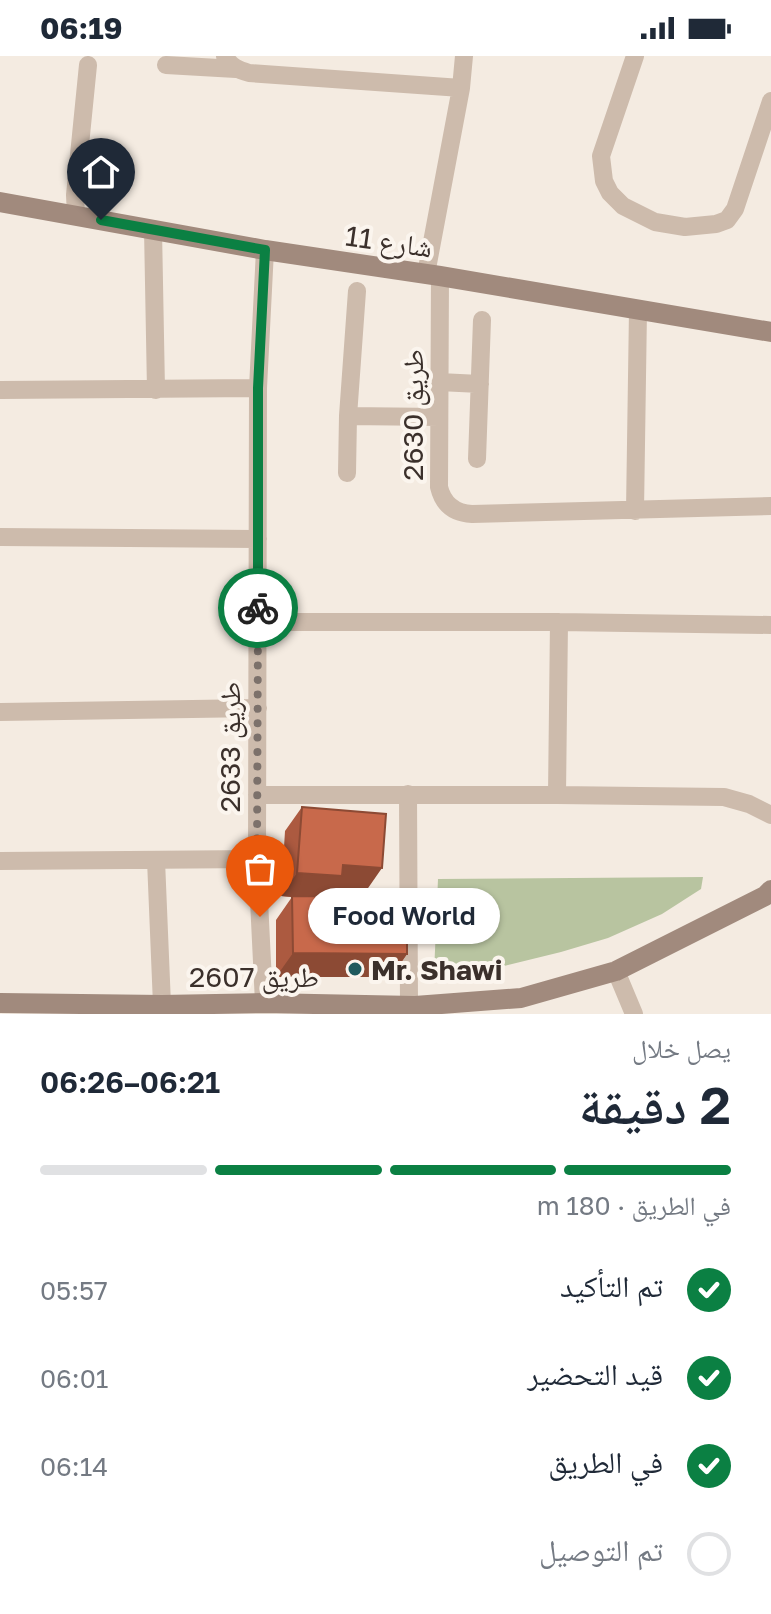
<!DOCTYPE html>
<html lang="ar">
<meta charset="utf-8">
<style>
body{margin:0;font-family:"Golos Text","Noto Naskh Arabic",sans-serif;background:#f6f6f7;color:#1f2937;direction:rtl;height:100vh;display:flex;flex-direction:column;font-size:30px;white-space:nowrap}
*{box-sizing:border-box;margin:0}
p{font-size:26px;color:#747a83}
.icon{flex:none;width:44px;height:44px;fill:none;stroke:currentColor;stroke-width:2;stroke-linecap:round;stroke-linejoin:round}
.map{position:relative;height:958px;overflow:hidden;direction:ltr}
.drawer{display:flex;flex-direction:column;background:#fff;flex:1}
.drawer>*{flex:none}
.pin{position:absolute;display:grid;place-items:center;width:68px;height:68px;color:#fff;margin:-82px -34px;border-radius:50% 50% 50% 0;rotate:-45deg;box-shadow:0 0 8px #0007}
.pin .icon{rotate:45deg}
.courier{position:absolute;display:grid;place-items:center;width:80px;height:80px;margin:-40px;border:6px solid #0b8043;border-radius:50%;background:#fff;color:#222;box-shadow:0 2px 10px #0007}
.bubble{position:absolute;height:56px;border-radius:28px;background:#fff;box-shadow:0 2px 6px #0004;font-size:26px;font-weight:600;line-height:56px;text-align:center;direction:rtl}
.headline em{font-style:normal;font-weight:600}
.headline div{display:flex;flex-direction:column-reverse}
.headline{display:flex;align-items:center;justify-content:space-between;height:136px;padding:0 40px}
h1{font-size:52px;font-weight:600;line-height:60px}
.bar{display:grid;grid-template-columns:repeat(4,1fr);gap:12px 8px;align-content:center;height:96px;padding:0 40px}
.bar i{height:10px;border-radius:6px;background:#e0e1e3}
.bar .selected{background:#0b8043}
.bar p{grid-column:span 4}
ol{padding:0 40px;list-style:none}
li{display:flex;align-items:center;gap:24px;height:88px}
li p{margin-inline-start:auto}
li .icon{padding:8px;border-radius:50%;background:#0b8043;color:#fff;stroke-width:4}
li:last-child{color:#747a83}
li i{width:44px;height:44px;border:4px solid #e0e1e3;border-radius:50%}
.status{display:flex;justify-content:space-between;align-items:center;height:56px;padding:0 40px;background:#fff;direction:ltr}
.status svg{height:22px;fill:currentColor}
.map>svg:first-child{display:block}
.green{fill:#b8c4a0}
.lines{fill:none;stroke-linecap:round;stroke-linejoin:round}
.street{stroke:#cdbbac;stroke-width:18}
.secondary{stroke:#a18a7d;stroke-width:20}
.wall{fill:#ac5a40}
.shaded-wall{fill:#8c4a34}
.building{fill:#c8694b;stroke:#8c4a34;stroke-width:2}
.done{stroke:#7c716b;stroke-width:8;stroke-dasharray:0 14.4}
.route{stroke:#0b8043;stroke-width:10}
.poi-dot{fill:#1f5a5e;stroke:#fbf5ee;stroke-width:3}
.labels{text-anchor:middle;dominant-baseline:central;stroke-width:8;stroke-linejoin:round;paint-order:stroke}
.street-label{font-size:28px;fill:#3b302b;stroke:#fbf5ee}
.poi-label{font-size:28px;font-weight:bold;fill:#3b302b;stroke:#fbf5ee;text-anchor:start}
</style>
<div class="status"><b>06:19</b><svg viewBox="0 0 49 12"><path d="M0 12V9h3v3zM5 12V6h3v6zM10 12V3h3v9zM15 12V0h3v12zM26 1h20v11H26zM47 4h2v5h-2z"/></svg></div>
<div class="map">
<svg width="771" height="958" viewBox="0 0 771 958">
<rect width="100%" height="100%" fill="#f4ebe1"/>
<path class="green" d="M703,821L701,833L662,858L608,882L561,896L504,910L434,918L438,823Z"/>
<g class="lines">
<path class="street" d="M225,0C230,11 239,14 249,17L461,32
M635,0L601,100L604,125L610,137L623,150L655,166L685,171L716,168L727,164L735,153L771,45
M166,9L236,13
M76,159L75,139L88,9
M153,173L156,334
M426,218L461,32L464,0
M440,220L439,431C443,448 454,457 472,458L771,450
M439,326L480,328
M0,334L258,332
M348,360L439,361
M477,403L482,264
M347,417L348,360L357,235
M635,455L638,254
M0,481L258,483
M258,566H559L771,569
M0,656L258,652
M408,738L409,950
M257,739H557L724,741L749,748L771,759
M557,739L559,566
M156,804L162,949
M0,805L257,803
M616,915L634,958
M264,947L257,803L258,332L265,194"/>
<path class="secondary" d="M0,146L265,194L440,220L771,276
M0,947L162,949L264,947L415,950L521,942L616,915L765,840L771,834"/>
</g>
<path class="wall" d="M302,751L366,835L333,833L328,840L407,898L391,921H276V864L292,841L281,840L285,775Z"/>
<path class="shaded-wall" d="M343,809L382,812L366,835L333,833L325,844L281,840L297,817Z
M293,897L407,898L391,921H276Z"/>
<path class="building" d="M302,751L386,758L382,812L343,809L342,820L297,817Z
M292,840L407,841V898L293,897Z"/>
<g class="lines">
<path class="done" d="M258,552L257,803L260,861"/>
<path class="route" d="M101,164L265,194L258,332V552"/>
</g>
<circle class="poi-dot" cx="355" cy="913" r="8"/>
<g class="labels">
<g class="street-label">
<text transform="translate(389 185) rotate(8)">شارع 11</text>
<text transform="translate(412 359) rotate(-90)">طريق 2630</text>
<text transform="translate(229 691) rotate(-90)">طريق 2633</text>
<text x="254" y="920">طريق 2607</text>
</g>
<g class="poi-label">
<text x="371" y="913">Mr. Shawi</text>
</g>
</g>
</svg>
<div class="pin" style="left:260px;top:861px;background:#ea580c"><svg class="icon" aria-label="bag" viewBox="0 0 24 24"><path d="M5 8h14l-1 12H6zM9 8a3 3 0 0 1 6 0"/></svg></div>
<div class="pin" style="left:101px;top:164px;background:#1f2937"><svg class="icon" aria-label="home" viewBox="0 0 24 24"><path d="M3 11l9-7 9 7M6 9v11h12V9"/></svg></div>
<div class="courier" style="left:258px;top:552px"><svg class="icon" aria-label="bike" viewBox="0 0 24 24"><circle cx="6" cy="16" r="4"/><circle cx="18" cy="16" r="4"/><path d="M6 16l4-8h5l3 8M10 8l3 8H6M13 5h3"/></svg></div>
<div class="bubble" style="left:308px;top:832px;width:192px">Food World</div>
</div>
<section class="drawer">
<div class="headline"><div><h1>2 دقيقة</h1><p>يصل خلال</p></div><em>06:21–06:26</em></div>
<div class="bar"><i class="selected"></i><i class="selected"></i><i class="selected"></i><i></i><p>في الطريق · 180 m</p></div>
<ol>
<li><svg class="icon" aria-label="check" viewBox="0 0 24 24"><path d="M5 12l5 5 9-10"/></svg>تم التأكيد<p>05:57</p></li>
<li><svg class="icon" aria-label="check" viewBox="0 0 24 24"><path d="M5 12l5 5 9-10"/></svg>قيد التحضير<p>06:01</p></li>
<li><svg class="icon" aria-label="check" viewBox="0 0 24 24"><path d="M5 12l5 5 9-10"/></svg>في الطريق<p>06:14</p></li>
<li><i></i>تم التوصيل</li>
</ol>
</section>
